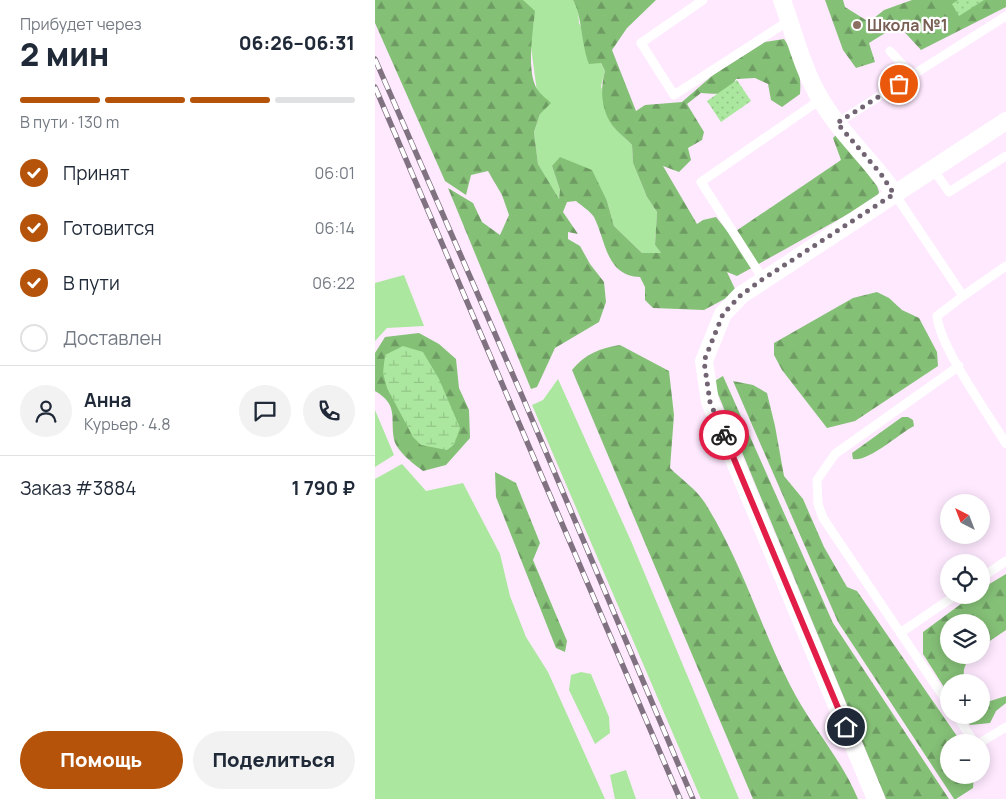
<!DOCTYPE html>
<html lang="ru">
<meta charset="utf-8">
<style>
body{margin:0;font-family:Manrope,sans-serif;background:#f2f2f3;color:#1f2937;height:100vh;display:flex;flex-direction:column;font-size:19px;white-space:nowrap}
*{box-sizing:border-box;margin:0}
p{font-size:16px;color:#747a83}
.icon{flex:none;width:28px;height:28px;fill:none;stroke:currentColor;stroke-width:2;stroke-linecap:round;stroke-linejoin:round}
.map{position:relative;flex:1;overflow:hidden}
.side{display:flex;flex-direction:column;background:#fff;width:375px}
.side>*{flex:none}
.needle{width:32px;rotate:318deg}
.controls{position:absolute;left:565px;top:494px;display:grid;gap:10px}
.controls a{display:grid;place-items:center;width:50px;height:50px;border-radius:50%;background:#fff;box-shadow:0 2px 12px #0003;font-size:25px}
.pin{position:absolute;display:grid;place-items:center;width:42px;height:42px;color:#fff;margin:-21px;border:2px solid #fff;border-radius:50%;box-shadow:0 1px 5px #0007}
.courier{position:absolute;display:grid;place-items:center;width:50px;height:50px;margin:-25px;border:4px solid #e11d48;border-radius:50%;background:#fff;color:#222;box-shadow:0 1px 6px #0007}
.overview em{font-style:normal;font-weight:800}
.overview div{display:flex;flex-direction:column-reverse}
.overview{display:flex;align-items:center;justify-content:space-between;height:85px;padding:0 20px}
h1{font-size:32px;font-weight:800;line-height:38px}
.bar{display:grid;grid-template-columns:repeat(4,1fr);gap:8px 5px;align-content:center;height:60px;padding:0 20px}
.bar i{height:6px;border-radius:4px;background:#e0e1e3}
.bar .active{background:#b45309}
.bar p{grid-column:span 4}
.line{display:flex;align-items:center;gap:12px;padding:0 20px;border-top:1px solid #e0e1e3}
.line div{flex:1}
.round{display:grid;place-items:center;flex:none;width:52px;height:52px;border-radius:26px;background:#f2f2f3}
ol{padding:0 20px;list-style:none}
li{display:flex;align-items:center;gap:15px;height:55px}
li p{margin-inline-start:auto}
li .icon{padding:5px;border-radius:50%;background:#b45309;color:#fff;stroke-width:4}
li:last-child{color:#747a83}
li i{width:28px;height:28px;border:2px solid #e0e1e3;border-radius:50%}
.button{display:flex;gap:10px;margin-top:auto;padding:10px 20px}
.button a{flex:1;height:58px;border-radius:30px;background:#b45309;color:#fff;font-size:20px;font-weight:800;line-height:58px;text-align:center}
.button a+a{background:#f2f2f3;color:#1f2937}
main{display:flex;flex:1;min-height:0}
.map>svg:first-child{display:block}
.green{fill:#abe79e}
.forest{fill:url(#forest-firs)}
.wetland{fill:url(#wetland-marsh)}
.park{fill:url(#park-dots)}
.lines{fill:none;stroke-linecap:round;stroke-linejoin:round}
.lane{stroke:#fff;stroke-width:9}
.street{stroke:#fff;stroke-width:18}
.rail-casing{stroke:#807280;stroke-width:5.5}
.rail{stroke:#fff;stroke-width:4;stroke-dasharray:11;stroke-linecap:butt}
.done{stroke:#726472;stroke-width:5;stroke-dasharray:0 9}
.route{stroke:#e11d48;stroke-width:6}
.education-dot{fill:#8d6e63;stroke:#fff;stroke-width:2}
.labels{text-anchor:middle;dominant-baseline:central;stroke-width:4.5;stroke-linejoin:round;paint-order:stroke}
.education-label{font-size:16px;font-weight:bold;fill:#785e54;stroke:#fff;text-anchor:start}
</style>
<main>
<section class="side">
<div class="overview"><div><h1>2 мин</h1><p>Прибудет через</p></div><em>06:26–06:31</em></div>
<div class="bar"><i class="active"></i><i class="active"></i><i class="active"></i><i></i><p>В пути · 130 m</p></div>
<ol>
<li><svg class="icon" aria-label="check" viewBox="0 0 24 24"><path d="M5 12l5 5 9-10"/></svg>Принят<p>06:01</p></li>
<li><svg class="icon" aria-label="check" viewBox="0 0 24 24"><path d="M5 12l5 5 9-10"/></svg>Готовится<p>06:14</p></li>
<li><svg class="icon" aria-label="check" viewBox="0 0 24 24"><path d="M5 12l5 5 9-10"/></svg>В пути<p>06:22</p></li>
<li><i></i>Доставлен</li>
</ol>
<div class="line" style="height:90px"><a class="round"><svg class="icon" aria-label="person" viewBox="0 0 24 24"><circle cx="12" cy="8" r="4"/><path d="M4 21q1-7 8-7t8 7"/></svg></a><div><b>Анна</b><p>Курьер · 4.8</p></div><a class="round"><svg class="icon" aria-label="chat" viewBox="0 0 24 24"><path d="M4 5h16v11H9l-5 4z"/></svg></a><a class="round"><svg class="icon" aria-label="phone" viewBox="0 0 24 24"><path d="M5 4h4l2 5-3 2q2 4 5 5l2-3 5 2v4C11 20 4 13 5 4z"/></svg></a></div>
<div class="line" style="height:65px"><div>Заказ #3884</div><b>1 790 ₽</b></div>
<div class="button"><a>Помощь</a><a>Поделиться</a></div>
</section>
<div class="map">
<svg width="631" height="799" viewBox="0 0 631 799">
<defs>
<pattern id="forest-firs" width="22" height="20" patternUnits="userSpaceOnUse" patternTransform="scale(1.25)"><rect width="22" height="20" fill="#85c077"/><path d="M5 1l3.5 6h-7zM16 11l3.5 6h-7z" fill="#6d9b62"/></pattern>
<pattern id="wetland-marsh" width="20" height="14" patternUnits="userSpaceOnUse" patternTransform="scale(1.25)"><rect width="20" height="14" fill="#abe79e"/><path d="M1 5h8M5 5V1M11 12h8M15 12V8" fill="none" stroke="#93c688"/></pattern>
<pattern id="park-dots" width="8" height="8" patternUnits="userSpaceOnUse" patternTransform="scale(1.25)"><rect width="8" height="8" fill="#abe79e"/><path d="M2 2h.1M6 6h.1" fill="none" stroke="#93c688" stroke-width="1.8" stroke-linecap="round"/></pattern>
</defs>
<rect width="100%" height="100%" fill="#fee9fe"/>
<path class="green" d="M148,0H198L203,8L204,23L230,71L226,86L237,125L257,145L258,163L272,197L282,212L280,245L286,253H267L239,226L232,201L177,166L185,190L184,200L163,164L159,132L165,114L155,40L159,22Z
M29,275L49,326L12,328L0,341V283Z
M183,379L256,541L364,799H326L157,405L168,400Z
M0,410L19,455L0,467Z
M27,464L51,491L88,483L125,554L135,596L151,637L173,672L230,799H0V479Z
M206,672L216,674L234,717L235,733L220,744L194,690L196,675Z
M251,770L261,799H240L235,775Z"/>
<path class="forest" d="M0,0H148L160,11C158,31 151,71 162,89C165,94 172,99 176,103L165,114L159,132L163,164L184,199L185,190L177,166L185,157L217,170L232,201L239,226L267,253H286L280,245L282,212L272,197L258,163L257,145C251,138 242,132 237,125C226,109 225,89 230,71L226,63L214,64C206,44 207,14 198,0H281L252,28L237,50L261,111L270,105L307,102L338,75L390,42L409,39C421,57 427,73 425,94L407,107L396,100L393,84L380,78L361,79C351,97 344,94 326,93L312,104L329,132L327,140L313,148L316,160L304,172L288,166L322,224L328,220L341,217L353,232L358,233L466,160L458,138L462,134L502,186L504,192L502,198L362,276L352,272L360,289L357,295L329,310L278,308L270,300V287L265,277C231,276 231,241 219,217C215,211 207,206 201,201L192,202L188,212L203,234L193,232V239L205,246L215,264L229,282L231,302L224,322L180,348L162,387L156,389L73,188L98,203L107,222L125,235L134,215L127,195L113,171L96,175L91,195L70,181L0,23Z
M450,0H468L470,7L494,22L509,10L537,0H631V7L546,50L523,25L494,43L500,62L481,68L468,50Z
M502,292L514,298L527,310L544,318L562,352L563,366L480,421L452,428L407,370L399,355V343L478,298Z
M44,333L64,344L81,359L84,388L94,410L95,438L71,465L48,471C39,464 21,451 19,439C15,418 24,405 0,391V353L10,337Z
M245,345L294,371L299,415L295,468C306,479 322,490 330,503C366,560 385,626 415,685C435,725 466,758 483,799H378L197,370C210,354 225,348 245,345Z
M348,376L458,623L574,799H511L338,382Z
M358,381L378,385L392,393L400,426L409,476L428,499L449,547L472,587L482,591L586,742H574V775H599L598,788L581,799H579L463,622Z
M527,417H533L538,420L539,426C525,433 492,463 478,459L477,453Z
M120,472L141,483L165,543L158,560L192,641L190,652L181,648L121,497Z
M631,574V630L606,647V622H574V655H597C590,663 586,672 591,682H574V695L548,654V632L598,595H606V589Z
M631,696V703L621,711L615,723L595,725L587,715H606V701L612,702Z"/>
<path class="wetland" d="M28,346L48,352L64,379L85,428L79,445L72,450L46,445L38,437L12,388L8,373L10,355Z"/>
<path class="park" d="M583,0H609L584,16L577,4Z
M362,80L376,101L346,122L332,101Z"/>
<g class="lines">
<path class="lane" d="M328,0L266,43L299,95L415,20
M515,51L538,76
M462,123L631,16
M558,169L574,192L631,156
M519,193L588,296L562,316C565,348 613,413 631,444
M388,279L326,182L445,100
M588,296L631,266
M606,578L631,561
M525,633L581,595
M574,705L448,518L443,504L442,480L460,454L584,366
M581,715L599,742
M606,742L631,727"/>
<path class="street" d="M407,0C419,33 428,71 446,100C466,134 497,161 519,193
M501,799L335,402L329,361L348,314L366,295L631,121"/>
<defs>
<path id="rail" d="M0,59L148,398L318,799
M0,87L305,799"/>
</defs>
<use href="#rail" class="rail-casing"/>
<use href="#rail" class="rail"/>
</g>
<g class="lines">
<path class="done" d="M349,435L335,402L329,361L348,314L366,295L388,279L519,194L506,174L462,123L524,84"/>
<path class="route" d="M349,435L471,727"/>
</g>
<circle class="education-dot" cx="482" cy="25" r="5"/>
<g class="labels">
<g class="education-label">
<text x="492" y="25">Школа №1</text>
</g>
</g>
</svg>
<div class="controls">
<a><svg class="needle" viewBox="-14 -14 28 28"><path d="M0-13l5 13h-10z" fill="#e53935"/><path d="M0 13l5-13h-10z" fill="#747a83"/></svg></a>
<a><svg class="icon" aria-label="locate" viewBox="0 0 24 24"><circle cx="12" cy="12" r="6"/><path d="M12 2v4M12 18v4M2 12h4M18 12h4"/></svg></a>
<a><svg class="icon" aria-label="layers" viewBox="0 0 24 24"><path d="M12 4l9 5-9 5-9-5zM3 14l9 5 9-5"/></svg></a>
<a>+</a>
<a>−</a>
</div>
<div class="pin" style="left:524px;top:84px;background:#ea580c"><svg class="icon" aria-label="bag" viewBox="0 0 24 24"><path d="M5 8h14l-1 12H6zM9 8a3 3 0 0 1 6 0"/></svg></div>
<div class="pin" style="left:471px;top:727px;background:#1f2937"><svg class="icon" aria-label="home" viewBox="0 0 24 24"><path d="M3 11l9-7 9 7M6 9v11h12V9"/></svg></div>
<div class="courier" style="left:349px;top:435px"><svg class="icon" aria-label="bike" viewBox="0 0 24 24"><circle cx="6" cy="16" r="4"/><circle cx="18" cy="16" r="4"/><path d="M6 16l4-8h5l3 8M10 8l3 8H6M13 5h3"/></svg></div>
</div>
</main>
